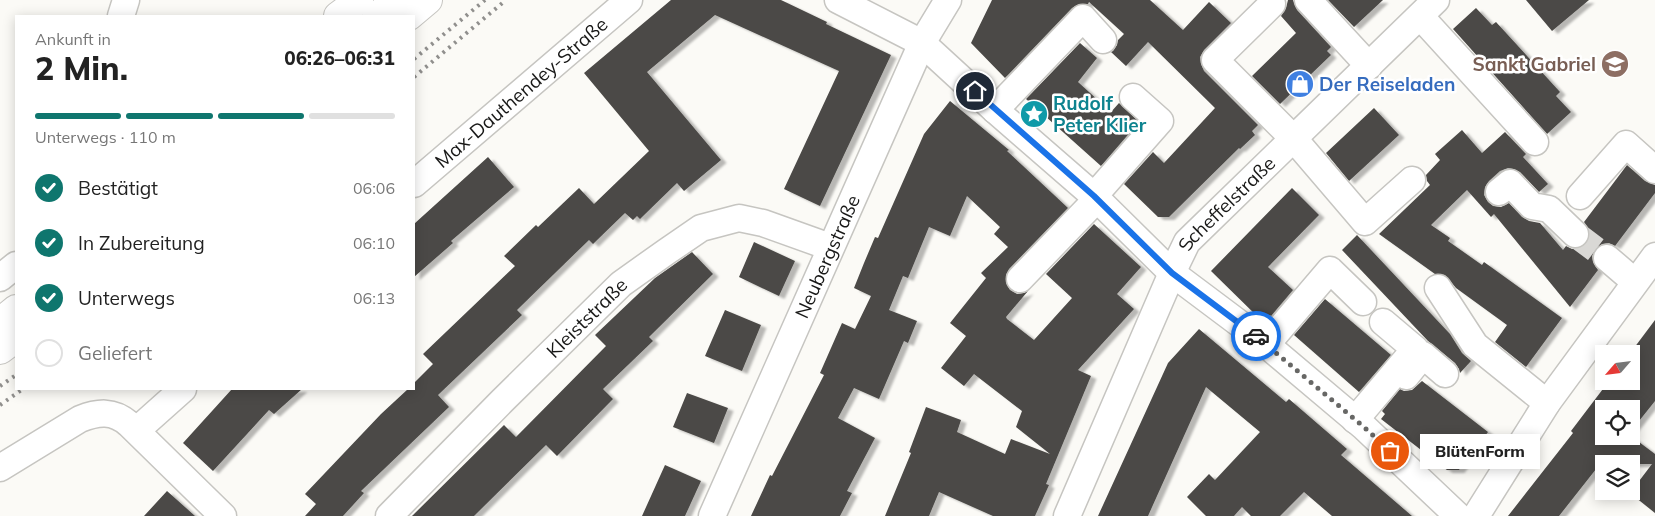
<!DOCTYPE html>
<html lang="de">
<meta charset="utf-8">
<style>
body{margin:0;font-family:Mulish,sans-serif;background:#f6f6f6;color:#222;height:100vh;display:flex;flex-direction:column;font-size:19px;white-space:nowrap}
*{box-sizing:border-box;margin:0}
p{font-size:16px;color:#767676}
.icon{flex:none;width:28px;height:28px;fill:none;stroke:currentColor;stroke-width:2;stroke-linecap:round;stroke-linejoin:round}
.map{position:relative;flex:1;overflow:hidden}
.details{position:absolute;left:15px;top:15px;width:400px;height:375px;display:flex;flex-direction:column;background:#fff;border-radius:0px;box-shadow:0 2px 12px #0003}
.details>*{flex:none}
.needle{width:32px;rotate:242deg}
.tools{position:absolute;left:1595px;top:345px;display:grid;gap:10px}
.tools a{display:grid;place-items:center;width:45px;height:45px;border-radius:0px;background:#fff;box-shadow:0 2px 12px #0003;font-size:25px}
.pin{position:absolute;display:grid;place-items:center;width:42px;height:42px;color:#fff;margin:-21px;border:2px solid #fff;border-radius:50%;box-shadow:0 1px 5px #0007}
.courier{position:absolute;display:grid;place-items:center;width:50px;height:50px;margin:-25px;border:4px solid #1a73e8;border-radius:50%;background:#fff;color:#222;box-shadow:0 1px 6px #0007}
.bubble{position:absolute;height:35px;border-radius:0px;background:#fff;box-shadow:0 2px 12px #0003;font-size:16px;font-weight:800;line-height:35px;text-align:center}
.summary em{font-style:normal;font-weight:800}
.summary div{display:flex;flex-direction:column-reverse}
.summary{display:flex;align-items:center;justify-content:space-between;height:85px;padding:0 20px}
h1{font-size:32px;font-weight:800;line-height:38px}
.bar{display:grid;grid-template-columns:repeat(4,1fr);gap:8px 5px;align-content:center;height:60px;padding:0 20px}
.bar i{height:6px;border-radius:4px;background:#e0e0e0}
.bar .active{background:#0f766e}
.bar p{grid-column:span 4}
ol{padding:0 20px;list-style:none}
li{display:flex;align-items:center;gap:15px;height:55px}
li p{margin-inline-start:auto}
li .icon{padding:5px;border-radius:50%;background:#0f766e;color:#fff;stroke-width:4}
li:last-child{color:#767676}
li i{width:28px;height:28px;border:2px solid #e0e0e0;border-radius:50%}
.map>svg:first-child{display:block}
.building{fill:#4b4946;filter:url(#shadow)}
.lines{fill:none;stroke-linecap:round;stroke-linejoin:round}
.minor-tunnel{stroke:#d9d8d5;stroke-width:26;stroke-dasharray:26 13;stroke-linecap:butt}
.minor-casing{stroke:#c6c5c1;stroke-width:29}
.major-casing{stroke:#c6c5c1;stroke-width:30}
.minor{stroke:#fff;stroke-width:26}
.major{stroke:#fff;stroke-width:28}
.rail{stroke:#908f8d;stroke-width:4;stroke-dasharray:2.5 5;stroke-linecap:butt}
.done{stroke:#676765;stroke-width:5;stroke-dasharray:0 9}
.route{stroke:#1a73e8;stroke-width:6}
.labels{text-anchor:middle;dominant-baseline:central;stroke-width:5;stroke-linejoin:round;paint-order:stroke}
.education-label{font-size:19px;font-weight:bold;fill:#785e54;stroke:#fff;text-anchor:end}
.shop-label{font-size:19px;font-weight:bold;fill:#366cbe;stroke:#fff;text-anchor:start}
.street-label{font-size:19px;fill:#181817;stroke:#fff}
.culture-label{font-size:19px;font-weight:bold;fill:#0d838f;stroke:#fff;text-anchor:start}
</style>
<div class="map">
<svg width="1655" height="516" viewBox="0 0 1655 516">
<defs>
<filter id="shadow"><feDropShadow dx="5.5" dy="3" stdDeviation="1" flood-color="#0004"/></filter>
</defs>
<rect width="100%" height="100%" fill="#fbfaf6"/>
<path class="building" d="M671,0H781L827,22L826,24L891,55L820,206L784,189L839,71L715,15L647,72L721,160L684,191L677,183L640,219L637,216L633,220L625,213L593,244L589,240L517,310L522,315L438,395L449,407L361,491L364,493L343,516H305L316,504L305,494L381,414L408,389H414V383L433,364L423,354L515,266L504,256L536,225L538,227L579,188L594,204L649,151L584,73Z
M992,0H1150L1183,30L1209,2L1231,23L1204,50L1200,57L1201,64L1204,71L1258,125L1252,131L1255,135L1240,149L1239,148L1169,217H1158L1124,184L1153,152L1164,163L1215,108L1148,42L1126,66L1111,52L1113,51L1117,45L1118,40L1124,34L1089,2L1088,4H1079L1072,8L1005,78L971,43Z
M1288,0H1293L1297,10L1331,47L1327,51L1331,55L1280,104L1252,76L1296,33L1281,16L1286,8Z
M1328,0H1383L1354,27Z
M1526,0H1589L1552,31Z
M1476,8L1492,25L1496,22L1560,92L1556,96L1571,112L1547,134L1453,29Z
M1080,43L1097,58L1078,82L1111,112L1119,103L1139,122L1101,166L1026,99Z
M950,101L1009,150L1007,151L1068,208L1009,269L1006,275V283L1010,290L1017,294L1024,293L1028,291L1006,317L1007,319L1034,340L1072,298L1046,274L1094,224L1141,267L1117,294L1134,309L1078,370L1091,376L1046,484L1049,485L1035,516H993L939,492L929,516H885L911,453L909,452L926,407L961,420L957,432L1005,454L1011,439L1050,454L1016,427L1022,411L974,374L964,386L941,368L966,336L950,323L986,278L981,273L1008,247L994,234L1000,227L967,196L950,236L929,227L908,278L903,276L889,310L917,321L908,343L904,341L879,399L854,388L838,418L875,438L847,491L852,493L840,516H751L770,475L772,476L824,375L820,373L842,323L855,329L871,296L854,288L864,263L875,237L878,238L924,134Z
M1374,108L1399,135L1349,181L1326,153Z
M1462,130L1482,153L1505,132L1526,154L1523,157L1548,184L1539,192L1520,172L1514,169L1508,168L1500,171L1489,181L1485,187L1484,195L1488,202L1493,206L1501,207L1509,203L1522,217L1529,221L1540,223L1563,250L1566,246L1572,249L1579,248L1586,244L1589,238V230L1584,222L1627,165L1645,181L1655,185V193L1615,246L1609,243L1602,244L1595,249L1592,256L1593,262L1598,270L1570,307L1494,214L1491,217L1467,190L1431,225L1450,238L1448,241L1482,265L1484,262L1562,318L1526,367L1495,342L1507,325L1456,288L1445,275L1435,274L1379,234L1430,185L1427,181L1426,175L1440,160L1435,154Z
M488,157L514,187L451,241L453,243L414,277V224Z
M1292,188L1319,215L1268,267L1293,290L1271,316L1270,315L1263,322L1211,271Z
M1357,235L1450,334L1462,353L1471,361L1460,373L1459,369L1455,363L1428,341L1342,250Z
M754,242L795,261L779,296L739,277Z
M692,252L713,274L649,337L653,341L603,389L613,399L557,456L546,445L474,516H412L504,425L516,437L606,346L595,335L655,278Z
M1325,299L1391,355L1359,392L1294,335Z
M725,310L761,325L742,371L705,356Z
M1655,320V401L1631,431V409H1604V436H1631L1655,454V513L1630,493L1652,464H1600L1559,516H1508L1573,433L1571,431L1609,381H1631V352Z
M1199,329L1286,402L1289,399L1347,449L1341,455L1412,516H1332L1304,492L1280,516H1251L1242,507L1234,516H1206L1187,497L1209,474L1215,480L1260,432L1206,387L1148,516H1098L1168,363Z
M1422,381L1488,432L1459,470H1447L1381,419L1385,414L1382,411L1400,389L1404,391L1412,390Z
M232,389H302L274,414L269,410L213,471L183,443Z
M687,393L728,408L714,443L673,427Z
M665,465L701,481L685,516H642Z
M167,491L195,516H144Z"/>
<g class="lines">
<path class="minor-tunnel" d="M1575,234L1607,258"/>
<defs>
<g id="minor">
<path d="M838,0L922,43L995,110L1094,196L1172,273L1256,336L1364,427L1458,516"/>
<path d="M1308,0L1369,66"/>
<path d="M1272,4L1215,60L1294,139L1365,222L1412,180"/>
<path d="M121,16L126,0"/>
<path d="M1420,16L1535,142"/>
<path d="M995,110L1083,18L1103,40"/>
<path id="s1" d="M414,184L629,0"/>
<path d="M1499,192L1510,183L1532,206L1549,209L1575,234"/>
<path d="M1094,196L1160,121L1133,97"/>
<path d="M1580,196L1626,144L1655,170"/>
<path d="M1607,258L1635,282"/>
<path d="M0,278L16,265"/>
<path d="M1020,279L1097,199"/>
<path d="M1438,288L1475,345L1547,403"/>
<path d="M1266,345L1330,270L1363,302"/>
<path d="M1406,376L1423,355L1445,374"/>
<path d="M1355,420L1415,349L1383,322"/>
<path d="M137,430L183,389"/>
<path d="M0,468L80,419C98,412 113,410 129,424L223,516"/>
<path id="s2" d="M389,516L502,401L621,284L666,252L701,228L739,218L763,223L830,247"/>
<path id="s3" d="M712,516L922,43L948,0"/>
<path id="s4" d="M1067,516L1172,273L1187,242L1436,0"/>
<path d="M1476,516L1547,403L1655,256"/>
</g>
<path id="major" d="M338,16L359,0
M377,16L396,0
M409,16L428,0
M0,322L16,309
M0,350L16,338"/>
</defs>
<use href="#minor" class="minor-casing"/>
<use href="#major" class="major-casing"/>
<use href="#minor" class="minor"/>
<use href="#major" class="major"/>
<path class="rail" d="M414,59L485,0
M414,77L506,0
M0,386L16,375
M0,405L23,389"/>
</g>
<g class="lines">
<path class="done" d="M1256,336L1364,427L1390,451"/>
<path class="route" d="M975,91L1094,196L1172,273L1256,336"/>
</g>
<defs>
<symbol id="school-disc" viewBox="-11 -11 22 22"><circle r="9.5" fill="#8d6e63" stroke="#fff"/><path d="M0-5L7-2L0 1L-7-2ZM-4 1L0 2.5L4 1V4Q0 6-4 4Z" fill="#fff"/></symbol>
<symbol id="shop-disc" viewBox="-11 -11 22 22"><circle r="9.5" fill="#3f7fe0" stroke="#fff"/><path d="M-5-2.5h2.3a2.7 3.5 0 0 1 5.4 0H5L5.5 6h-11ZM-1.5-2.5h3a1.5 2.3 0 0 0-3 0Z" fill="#fff"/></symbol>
<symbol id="sight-disc" viewBox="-11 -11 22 22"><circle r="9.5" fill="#0f9aa8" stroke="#fff"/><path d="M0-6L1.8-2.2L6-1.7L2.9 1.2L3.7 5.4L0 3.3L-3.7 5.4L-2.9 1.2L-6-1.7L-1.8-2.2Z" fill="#fff"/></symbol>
</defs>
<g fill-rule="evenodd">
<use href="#school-disc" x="1599" y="48" width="32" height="32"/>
<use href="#shop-disc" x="1284" y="68" width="32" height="32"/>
<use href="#sight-disc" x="1018" y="98" width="32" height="32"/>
</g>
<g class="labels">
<g class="education-label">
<text x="1596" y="64">Sankt Gabriel</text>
</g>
<g class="shop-label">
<text x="1319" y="84">Der Reiseladen</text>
</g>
<g class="street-label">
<text stroke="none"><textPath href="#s1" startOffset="141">Max-Dauthendey-Straße</textPath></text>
<text stroke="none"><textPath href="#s4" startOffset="354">Scheffelstraße</textPath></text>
<text stroke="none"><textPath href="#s3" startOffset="284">Neubergstraße</textPath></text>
<text stroke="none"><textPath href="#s2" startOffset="280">Kleiststraße</textPath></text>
</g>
<g class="culture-label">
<text x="1053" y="103">Rudolf<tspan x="1053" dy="22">Peter Klier</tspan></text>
</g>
</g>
</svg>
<div class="tools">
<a><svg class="needle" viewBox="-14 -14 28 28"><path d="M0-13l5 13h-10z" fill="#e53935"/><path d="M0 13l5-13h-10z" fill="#767676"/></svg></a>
<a><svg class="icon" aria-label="locate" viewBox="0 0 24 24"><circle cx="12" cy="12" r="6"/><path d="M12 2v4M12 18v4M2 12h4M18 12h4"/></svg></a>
<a><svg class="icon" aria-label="layers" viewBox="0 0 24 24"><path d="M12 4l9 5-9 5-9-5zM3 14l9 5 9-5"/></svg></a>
</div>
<div class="pin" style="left:1390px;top:451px;background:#ea580c"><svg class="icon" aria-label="bag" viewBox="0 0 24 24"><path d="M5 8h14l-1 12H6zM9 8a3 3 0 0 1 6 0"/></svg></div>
<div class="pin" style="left:975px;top:91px;background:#1f2937"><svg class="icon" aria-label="home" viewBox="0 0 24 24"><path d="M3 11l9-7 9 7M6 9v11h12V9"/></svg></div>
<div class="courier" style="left:1256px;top:336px"><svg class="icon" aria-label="car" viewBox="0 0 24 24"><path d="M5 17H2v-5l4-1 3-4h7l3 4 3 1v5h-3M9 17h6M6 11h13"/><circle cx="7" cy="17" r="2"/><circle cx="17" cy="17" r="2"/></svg></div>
<div class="bubble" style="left:1420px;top:434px;width:120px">BlütenForm</div>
<section class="details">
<div class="summary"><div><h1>2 Min.</h1><p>Ankunft in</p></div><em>06:26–06:31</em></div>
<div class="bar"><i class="active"></i><i class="active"></i><i class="active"></i><i></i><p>Unterwegs · 110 m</p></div>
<ol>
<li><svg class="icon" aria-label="check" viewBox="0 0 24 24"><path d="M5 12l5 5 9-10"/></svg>Bestätigt<p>06:06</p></li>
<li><svg class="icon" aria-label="check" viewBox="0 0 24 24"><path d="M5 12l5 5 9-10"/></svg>In Zubereitung<p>06:10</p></li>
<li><svg class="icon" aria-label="check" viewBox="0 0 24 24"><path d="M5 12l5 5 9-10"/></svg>Unterwegs<p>06:13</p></li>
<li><i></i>Geliefert</li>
</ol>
</section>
</div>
